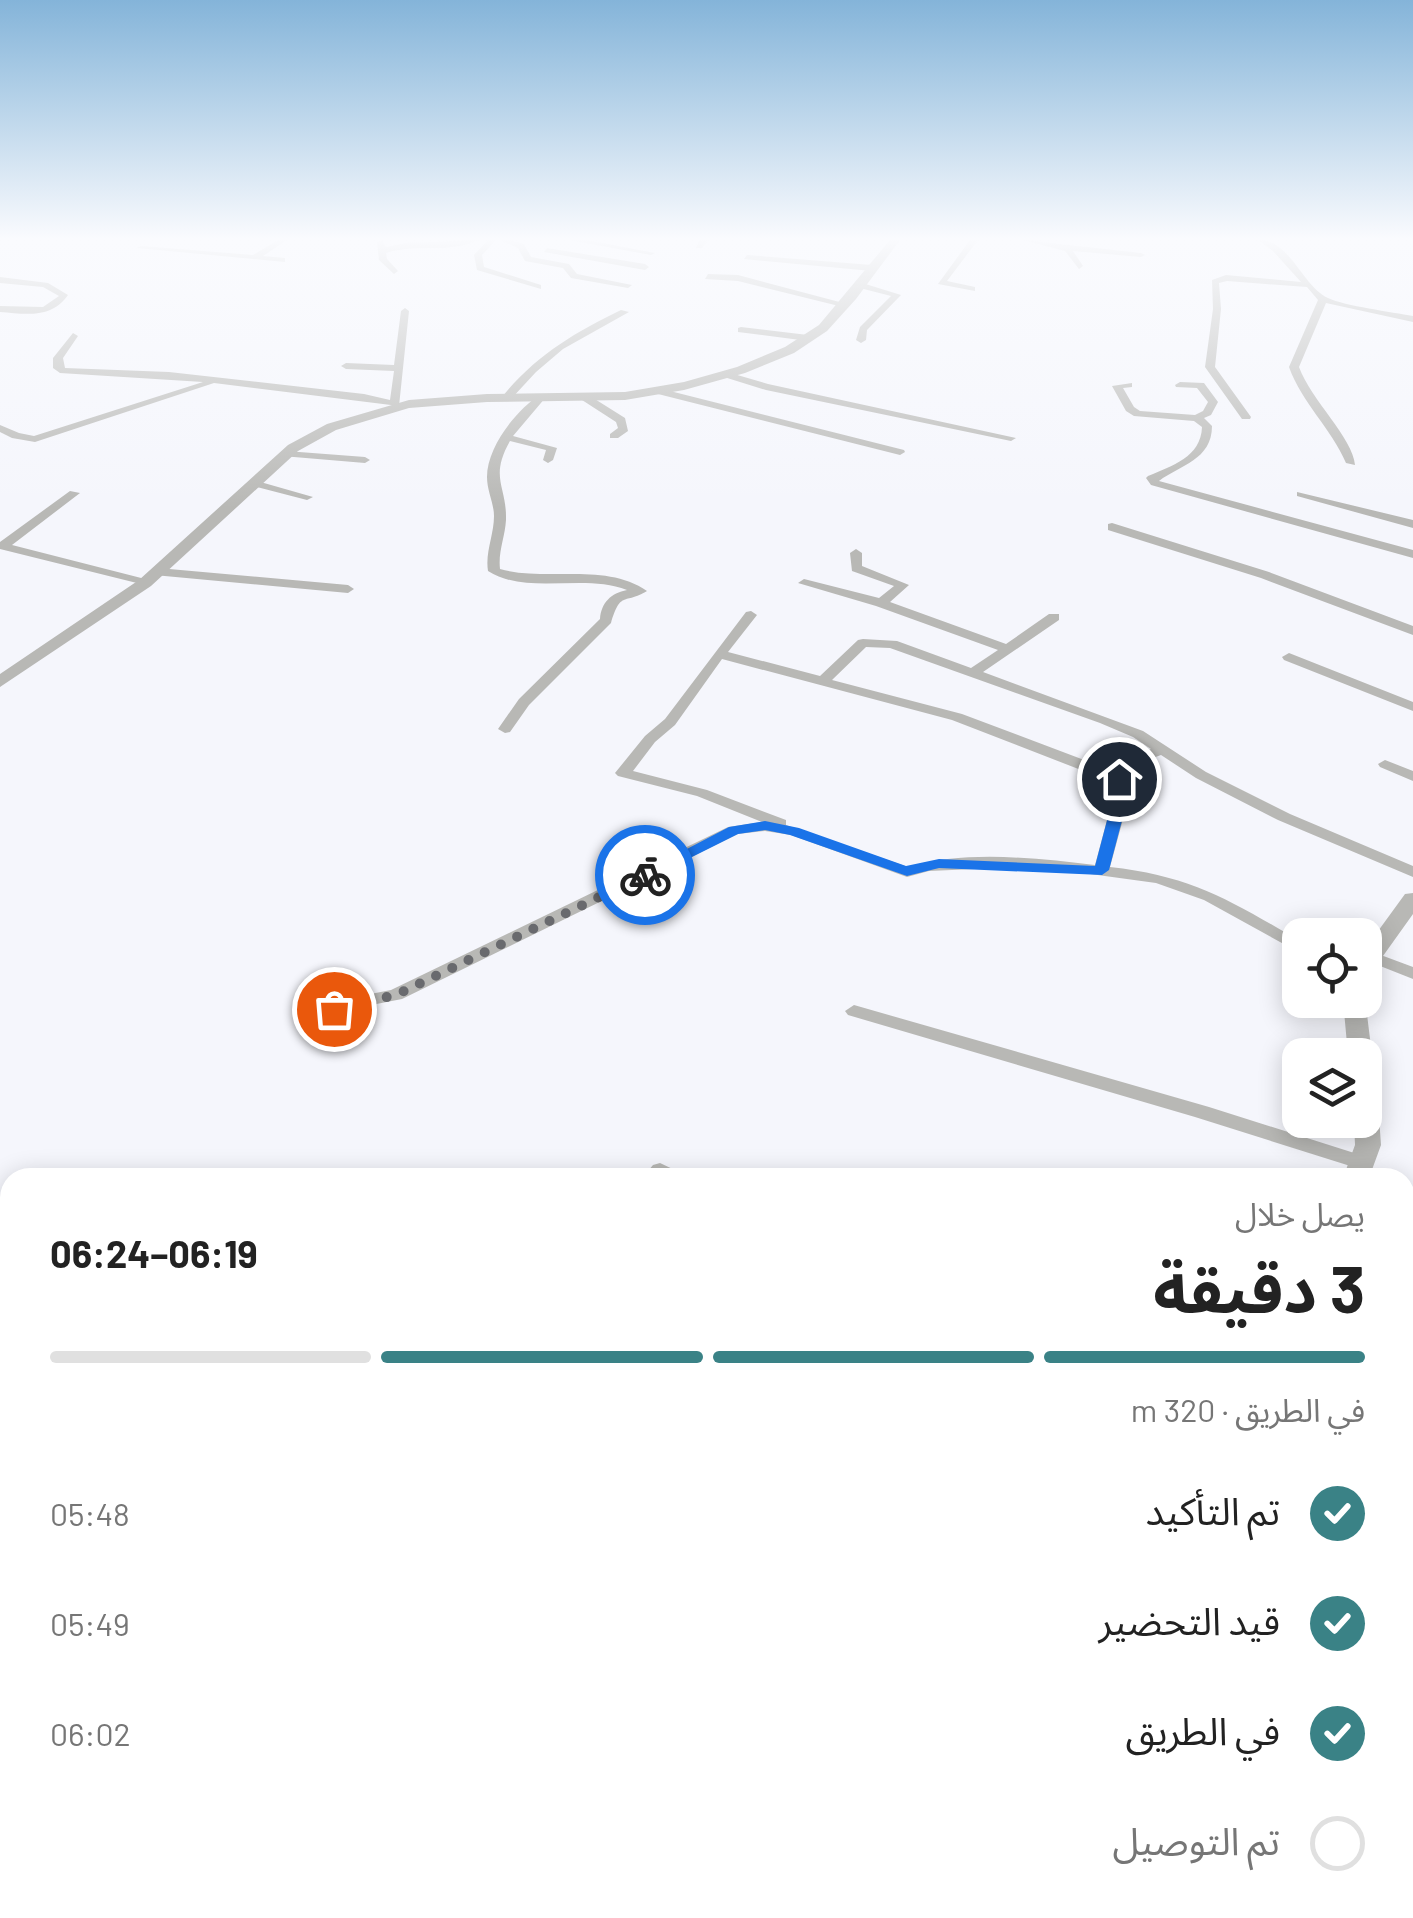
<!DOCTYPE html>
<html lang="ar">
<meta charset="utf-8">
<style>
body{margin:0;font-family:Barlow,"Noto Sans Arabic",sans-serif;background:#f6f6f6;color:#222;direction:rtl;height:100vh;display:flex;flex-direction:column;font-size:38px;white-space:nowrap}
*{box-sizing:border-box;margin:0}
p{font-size:32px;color:#767676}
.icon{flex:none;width:55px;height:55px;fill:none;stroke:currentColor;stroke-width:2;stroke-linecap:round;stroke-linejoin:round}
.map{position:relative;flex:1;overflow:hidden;direction:ltr}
.details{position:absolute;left:0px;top:1168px;width:1415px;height:752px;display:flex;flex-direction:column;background:#fff;border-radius:30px 30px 0 0;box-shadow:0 5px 25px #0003;direction:rtl}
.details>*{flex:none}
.fabs{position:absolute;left:1282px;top:918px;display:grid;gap:20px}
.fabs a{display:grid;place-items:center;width:100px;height:100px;border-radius:20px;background:#fff;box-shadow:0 5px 25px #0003;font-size:50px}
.pin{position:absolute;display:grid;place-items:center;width:85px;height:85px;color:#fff;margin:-42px;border:5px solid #fff;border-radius:50%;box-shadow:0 2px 10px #0007}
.courier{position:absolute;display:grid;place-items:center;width:100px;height:100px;margin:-50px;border:8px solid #1a73e8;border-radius:50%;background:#fff;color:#222;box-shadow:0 2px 12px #0007}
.overview em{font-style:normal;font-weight:700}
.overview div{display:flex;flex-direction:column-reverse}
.overview{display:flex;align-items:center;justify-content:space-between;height:170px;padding:0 50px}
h1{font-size:65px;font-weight:700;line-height:75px}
.bar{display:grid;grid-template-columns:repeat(4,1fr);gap:15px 10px;align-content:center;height:120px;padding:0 50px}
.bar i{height:12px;border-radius:8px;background:#e0e0e0}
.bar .selected{background:#3a8286}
.bar p{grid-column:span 4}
ol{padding:0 50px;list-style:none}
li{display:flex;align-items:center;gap:30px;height:110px}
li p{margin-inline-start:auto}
li .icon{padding:10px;border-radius:50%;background:#3a8286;color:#fff;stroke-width:4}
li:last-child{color:#767676}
li i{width:55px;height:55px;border:5px solid #e0e0e0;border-radius:50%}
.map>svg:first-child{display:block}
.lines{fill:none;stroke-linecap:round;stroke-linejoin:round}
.minor{fill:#b8b8b5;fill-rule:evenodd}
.tertiary{fill:#b8b8b5;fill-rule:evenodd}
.route{fill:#1a73e8}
.done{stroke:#696a6e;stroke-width:10;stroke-dasharray:0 18}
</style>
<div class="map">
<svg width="1413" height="1918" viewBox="0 0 1413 1918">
<rect width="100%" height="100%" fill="#f5f6fc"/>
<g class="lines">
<path class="minor" d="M278,240H287L263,256L285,258V262L137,248L141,246L253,255Z
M382,240L386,247L406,243L478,240C450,254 416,243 386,253L387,259L398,271L394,274L379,260L377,242Z
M488,240H496L482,255L484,267L541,285V289L477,270L474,255Z
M500,240H511L524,244L531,257L569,264L577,274L632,285L628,288L571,278L563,268L525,261L518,248Z
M569,240H586L655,253L651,255Z
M700,240H708L702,248H696Z
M970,240H978L947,281L975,287V291L938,284Z
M1023,240L1141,253L1145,255L1141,257L1073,251L1083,266L1079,269L1065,251Z
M1258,240C1290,239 1302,286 1328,298C1345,306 1392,312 1413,316V322L1326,303L1299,367C1311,400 1353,438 1355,465L1346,463C1331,428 1302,403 1289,367L1318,300L1307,287L1227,281L1219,283L1221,309L1215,367L1251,417L1250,419H1242L1205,367L1213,309L1212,280L1226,275L1301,282L1273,251Z
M547,248L645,264L649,267L645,270L544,252Z
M747,255L872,265L876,268L872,271L744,259Z
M708,274L738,275L847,304L843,307L738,281L705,279Z
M0,277L48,283L68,295C51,319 26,314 0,312V306L43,307L59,296L43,287L0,283Z
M859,282L901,295L867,330L866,340L861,343L856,340L860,327L891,296L856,287Z
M405,308L409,311L399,406L214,383L35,442L12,438L0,432V425L19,433L34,436L203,382L60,373L53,368V358L73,333L78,336L63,358L65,368L169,372L364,394L390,400L394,371L346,369L341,366L346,363L394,365L401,311Z
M621,310L629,312L563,349L536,372L511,399H503L502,397C534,357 575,332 621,310Z
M741,327L808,335L813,338L808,341L738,332V328Z
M727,372L768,384L1016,438L1011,441L766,390L724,377L722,375Z
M1180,382L1204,383L1218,402L1211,415L1204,418L1212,426C1212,460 1180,465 1159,481L1413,550V558L1151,485L1146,478L1148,476C1172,466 1201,457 1202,427L1194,421L1134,416L1126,411L1112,386L1132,383V387L1123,388L1134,407L1140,411L1195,415L1203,411L1208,402L1197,388L1176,387L1175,385Z
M662,389L904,450L905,452L900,455L658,394V390Z
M541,394L546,397L513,436L557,448L553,460L548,463L543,460L546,450L510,441C489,478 507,486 506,520C505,537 498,552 500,569C546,582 606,562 647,591C624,605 621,590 611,623L529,705L510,732L505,733L498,729L519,699L600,619C601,603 611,593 627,590C583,573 528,596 488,571C485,552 494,535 494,516C494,503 487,491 487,477C487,447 516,410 541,394Z
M582,396H590L625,418L628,431L618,438H610V434L618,428L616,422L582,400Z
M286,451L365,457L370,460L365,463L282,456V452Z
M249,481H257L313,497L307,500L249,485Z
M70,491L80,493L12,545L149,580V586L0,549V542Z
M1297,492L1413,520V528L1297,496Z
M1112,523L1269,572L1413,626V635L1261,578L1108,530V524Z
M856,549L862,553V566L909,585L890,602L1006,644L1049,614H1059V620L983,672L1143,731L1206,772L1290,814L1413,866V877L1278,820L1196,778L1161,755L1114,772L1124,776L1131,790L1110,867C1192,876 1231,901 1300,941V953L1204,900L1156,883L1083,873L998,868L929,871L907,877L791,835L765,831L738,834L402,999L315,1016L309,1014L306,1010L309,1006L391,990L728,827L762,822L697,796L618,776L615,773L645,736L665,719L746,612L751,611L757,615L728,652L820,676L858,640L863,639L897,641L971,668L998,650L876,606L798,583L804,579L879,598L894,586L852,571L850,553ZM866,647L890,648L1100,723L1133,737L1151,749L1100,766L962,714L832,680ZM722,659L952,720L1112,782L1115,790L1095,865C1035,858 966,850 908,867L786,825V820L707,790L633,771L655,742L675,725Z
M158,568L348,585L354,589L348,593L154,575L152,572Z
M1289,653L1413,702V711L1284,660L1282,657Z
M1385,760L1413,771V781L1380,767L1378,764Z
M1370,951L1413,967V979L1365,960V952Z
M854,1005L1209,1107L1370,1158L1373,1163L1370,1168L1363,1170L1195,1117L848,1015L845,1011Z
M660,1163L681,1173L684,1178H642L653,1165Z
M199,1910H237L234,1918H196Z
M1125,1910H1155L1153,1918H1123Z"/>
<path class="tertiary" d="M890,240H900L856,299L827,331L794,353L745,373L684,390L625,400L487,402L409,408L336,430L298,451L151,586L0,687V674L139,580L288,445L327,424L409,400L487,394L625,392L684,382L737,367L785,347L819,325Z
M1413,893V914L1373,970L1365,972V949L1405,894Z
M1365,998L1372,1055L1365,1062V1055H1348L1343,1000Z
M1365,1080L1374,1082L1377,1088L1381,1145L1369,1178H1343L1355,1145L1354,1120H1365Z
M958,1910H996L994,1918H956Z"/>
</g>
<linearGradient id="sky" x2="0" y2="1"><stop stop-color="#84b4d9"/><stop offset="0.47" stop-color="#fafbfe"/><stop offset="1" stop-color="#fafbfe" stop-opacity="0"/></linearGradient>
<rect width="1413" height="508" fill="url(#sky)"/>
<path class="route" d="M1114,776H1124L1130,790L1109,870L1102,875L939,868L907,876L790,835L765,830L738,834L650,878L637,875L729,827L765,821L799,828L906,866L939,859L1095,866L1115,790Z"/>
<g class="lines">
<path class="done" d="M334,1009L396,995L645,875"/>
</g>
</svg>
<div class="fabs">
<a><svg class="icon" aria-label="locate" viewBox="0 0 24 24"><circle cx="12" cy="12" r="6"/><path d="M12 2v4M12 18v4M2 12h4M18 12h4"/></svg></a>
<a><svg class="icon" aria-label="layers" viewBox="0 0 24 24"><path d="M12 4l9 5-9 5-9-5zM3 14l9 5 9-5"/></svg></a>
</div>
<div class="pin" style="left:334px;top:1009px;background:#ea580c"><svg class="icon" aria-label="bag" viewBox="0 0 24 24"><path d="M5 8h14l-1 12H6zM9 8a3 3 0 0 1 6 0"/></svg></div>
<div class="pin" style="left:1119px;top:779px;background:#1f2937"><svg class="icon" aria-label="home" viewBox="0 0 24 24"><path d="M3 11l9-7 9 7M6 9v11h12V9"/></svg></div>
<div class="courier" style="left:645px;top:875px"><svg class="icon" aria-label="bike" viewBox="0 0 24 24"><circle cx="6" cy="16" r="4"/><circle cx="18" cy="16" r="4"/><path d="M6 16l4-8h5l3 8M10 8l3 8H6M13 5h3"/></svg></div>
<section class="details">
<div class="overview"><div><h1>3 دقيقة</h1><p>يصل خلال</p></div><em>06:19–06:24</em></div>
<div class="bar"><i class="selected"></i><i class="selected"></i><i class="selected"></i><i></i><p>في الطريق · 320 m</p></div>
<ol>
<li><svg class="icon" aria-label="check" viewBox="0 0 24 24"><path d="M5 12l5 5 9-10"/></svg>تم التأكيد<p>05:48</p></li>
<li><svg class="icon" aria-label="check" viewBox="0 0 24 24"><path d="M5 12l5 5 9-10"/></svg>قيد التحضير<p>05:49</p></li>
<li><svg class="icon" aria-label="check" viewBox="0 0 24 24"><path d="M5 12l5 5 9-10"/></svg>في الطريق<p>06:02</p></li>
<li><i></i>تم التوصيل</li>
</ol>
</section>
</div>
